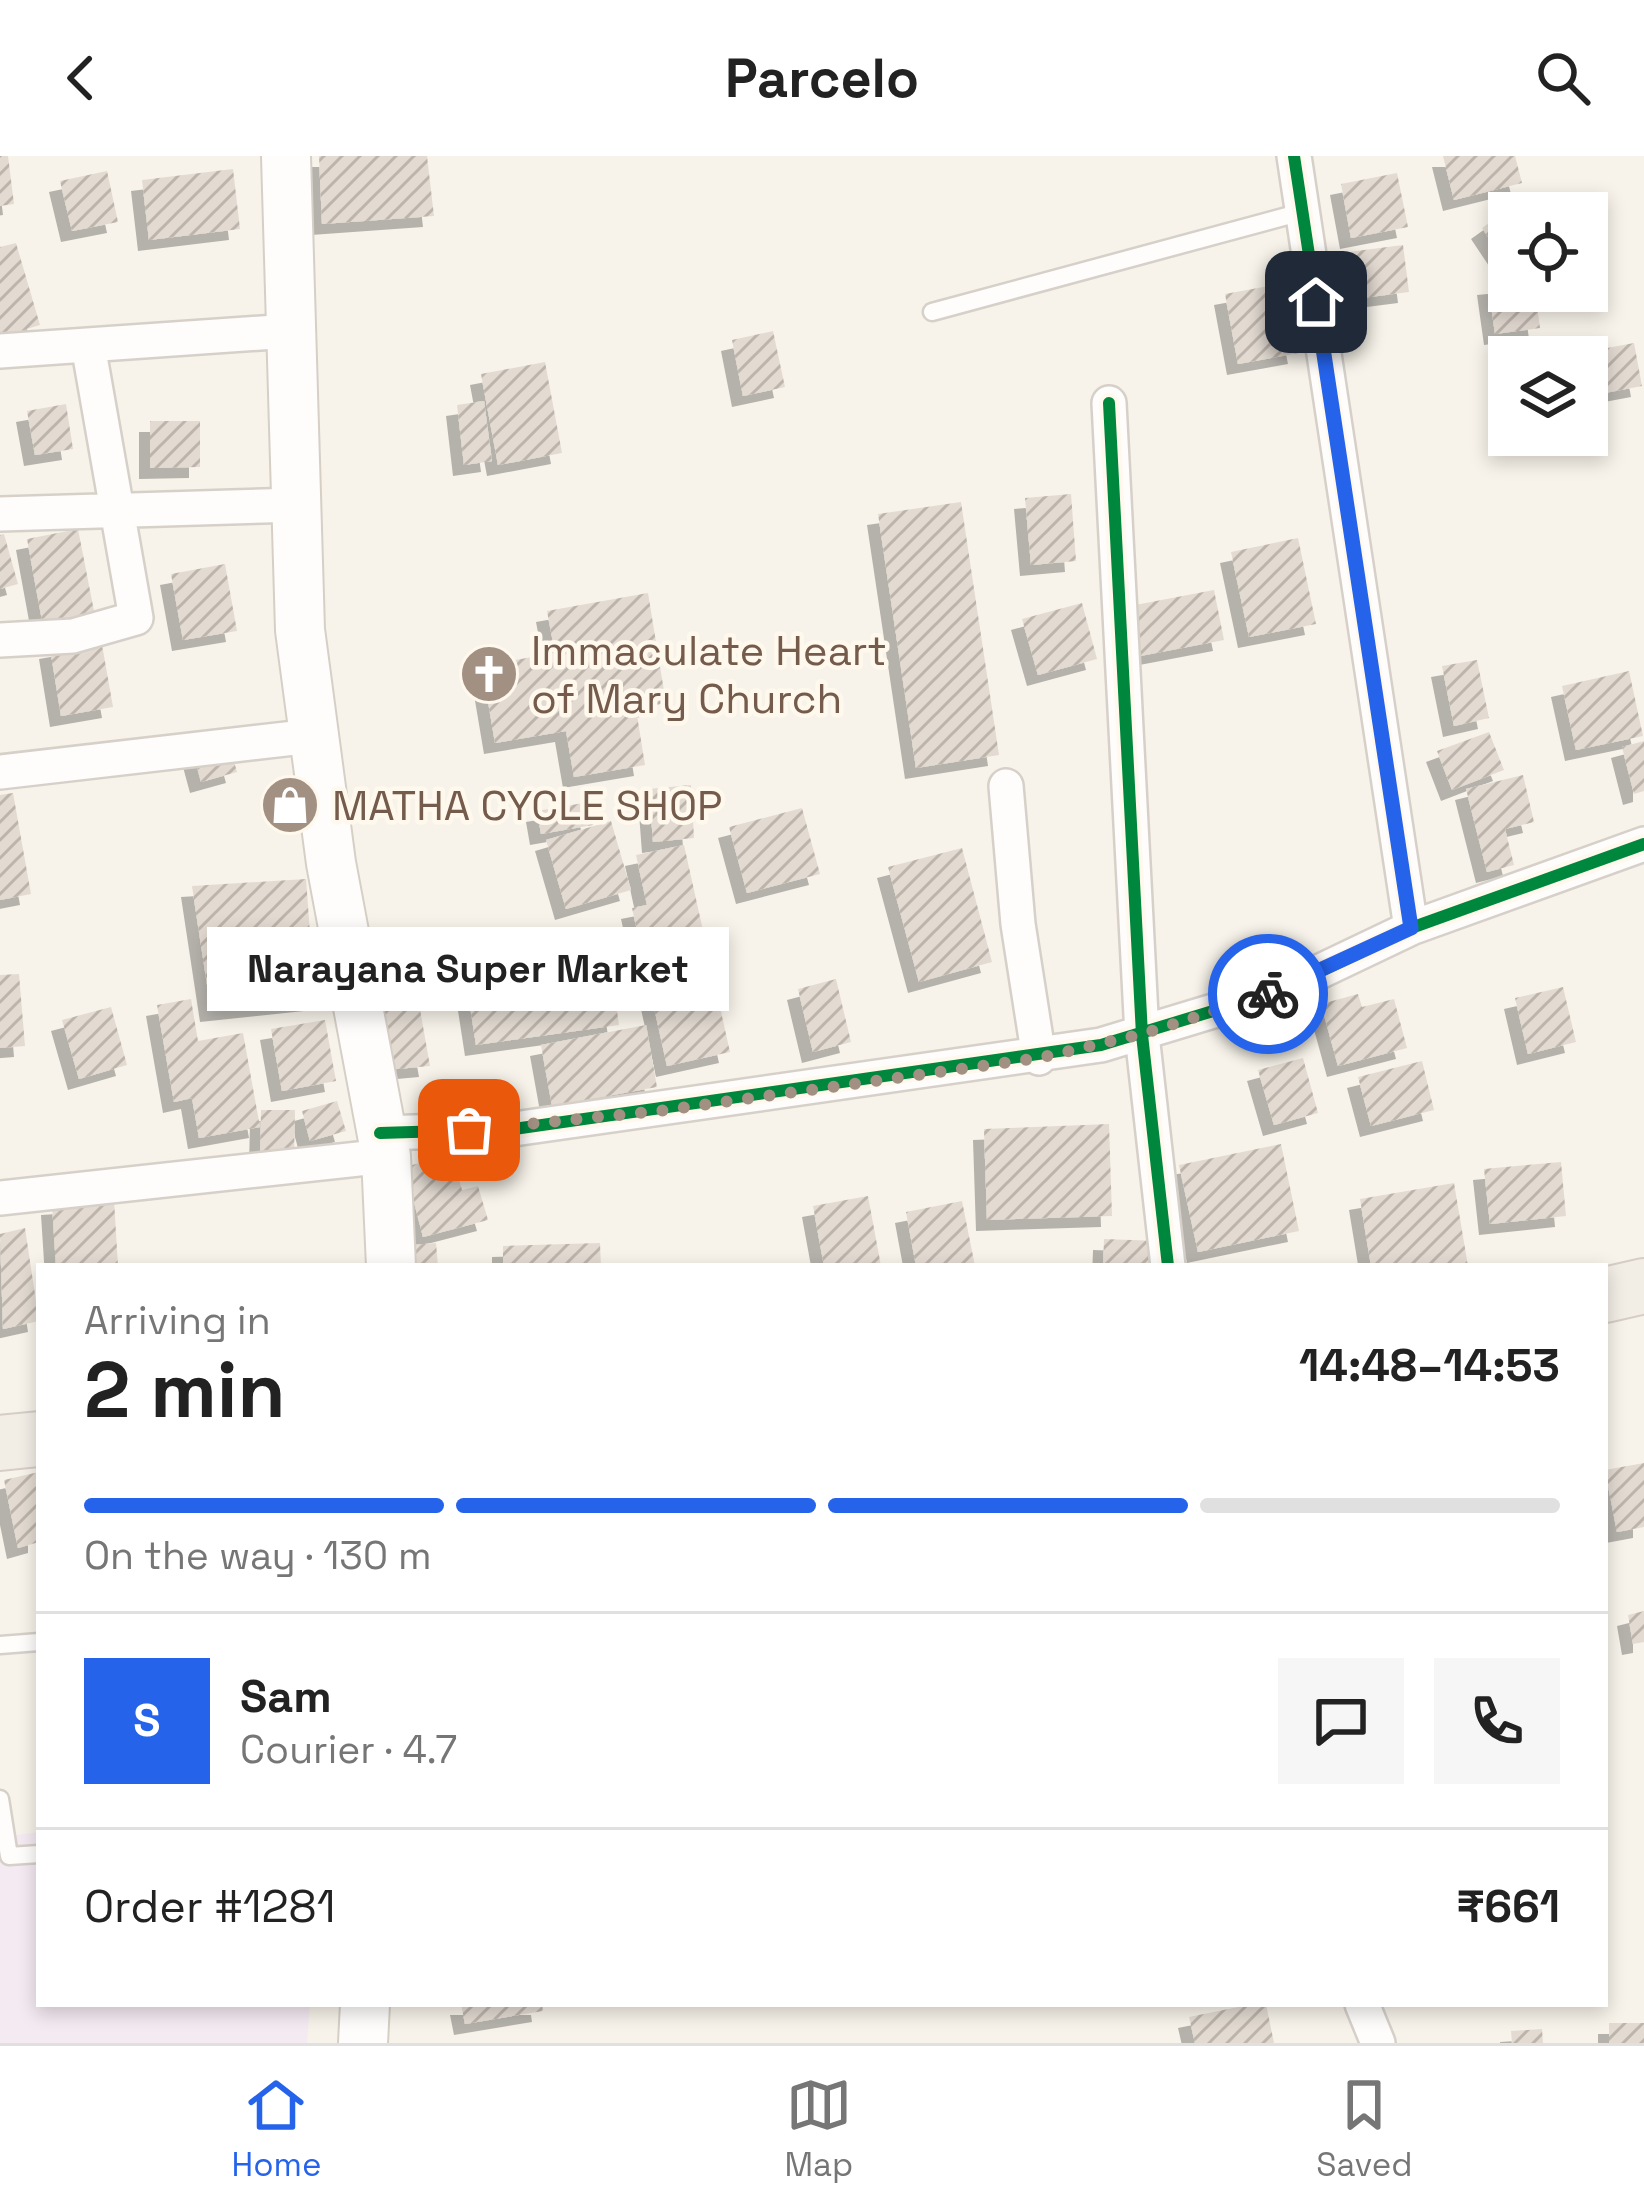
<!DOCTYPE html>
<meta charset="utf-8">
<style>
body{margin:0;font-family:"Space Grotesk",sans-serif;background:#f6f6f6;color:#222;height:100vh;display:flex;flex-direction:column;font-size:45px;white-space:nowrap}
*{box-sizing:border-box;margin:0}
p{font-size:39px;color:#767676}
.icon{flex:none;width:66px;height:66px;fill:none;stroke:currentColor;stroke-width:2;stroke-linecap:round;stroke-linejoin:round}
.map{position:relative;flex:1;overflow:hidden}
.drawer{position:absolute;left:36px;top:1107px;width:1572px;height:744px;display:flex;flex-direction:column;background:#fff;border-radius:0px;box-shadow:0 6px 18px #0003}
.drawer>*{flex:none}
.buttons{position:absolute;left:1488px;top:36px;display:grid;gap:24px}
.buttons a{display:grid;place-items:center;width:120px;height:120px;border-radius:0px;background:#fff;box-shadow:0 6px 18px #0003;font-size:60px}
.pin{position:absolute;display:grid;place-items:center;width:102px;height:102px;color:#fff;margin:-51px;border-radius:24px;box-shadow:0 6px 18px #0006}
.courier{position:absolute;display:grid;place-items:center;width:120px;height:120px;margin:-60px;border:9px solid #2563eb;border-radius:50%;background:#fff;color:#222;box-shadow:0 3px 15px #0007}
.bubble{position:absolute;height:84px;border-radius:0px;background:#fff;box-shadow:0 6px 18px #0003;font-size:39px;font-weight:600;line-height:84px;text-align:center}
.head em{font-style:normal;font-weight:600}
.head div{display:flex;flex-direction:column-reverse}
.head{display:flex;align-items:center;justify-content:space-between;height:204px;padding:0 48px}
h1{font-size:78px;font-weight:600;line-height:90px}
.bar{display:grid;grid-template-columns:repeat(4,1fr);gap:18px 12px;align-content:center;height:144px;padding:0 48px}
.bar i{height:15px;border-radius:9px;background:#e0e0e0}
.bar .active{background:#2563eb}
.bar p{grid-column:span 4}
.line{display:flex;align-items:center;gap:30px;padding:0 48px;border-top:3px solid #e0e0e0}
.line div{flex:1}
.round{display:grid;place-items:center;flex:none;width:126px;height:126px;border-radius:0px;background:#f6f6f6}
header{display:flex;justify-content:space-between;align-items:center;height:156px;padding:0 48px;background:#fff;font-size:54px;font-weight:600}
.tabs{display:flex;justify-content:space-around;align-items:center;height:168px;border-top:3px solid #e0e0e0;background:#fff;font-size:33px;color:#767676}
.tabs a{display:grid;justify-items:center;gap:6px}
.tabs .active{color:#2563eb}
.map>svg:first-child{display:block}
.education{fill:#f4eaf2}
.building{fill:url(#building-hatch);filter:url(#shadow)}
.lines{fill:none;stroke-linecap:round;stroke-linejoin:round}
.service-casing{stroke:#d6d0c9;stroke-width:21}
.minor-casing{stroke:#d6d0c9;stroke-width:38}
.secondary-casing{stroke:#d6cfc6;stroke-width:52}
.primary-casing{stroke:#d5cdc6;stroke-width:58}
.service{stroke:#fefdfc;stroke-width:16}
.minor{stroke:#fefdfc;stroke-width:33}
.secondary{stroke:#fefdfc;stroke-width:48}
.primary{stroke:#f2eee6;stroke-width:54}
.cycleway-casing{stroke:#fff8ec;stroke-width:20}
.cycleway{stroke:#00873e;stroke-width:12}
.done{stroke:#a29083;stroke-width:12;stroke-dasharray:0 21.6}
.route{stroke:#2563eb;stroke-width:15}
.labels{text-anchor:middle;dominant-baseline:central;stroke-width:9;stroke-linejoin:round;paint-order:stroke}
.poi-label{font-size:42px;fill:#755b4b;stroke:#fff8ec;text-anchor:start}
</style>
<header><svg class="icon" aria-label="back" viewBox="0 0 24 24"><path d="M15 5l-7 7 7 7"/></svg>Parcelo<svg class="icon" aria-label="search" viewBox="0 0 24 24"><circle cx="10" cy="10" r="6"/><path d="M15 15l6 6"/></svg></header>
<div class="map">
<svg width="1644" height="1887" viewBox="0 0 1644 1887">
<defs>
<pattern id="building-hatch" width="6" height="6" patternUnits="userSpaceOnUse" patternTransform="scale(3)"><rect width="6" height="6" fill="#e3dbd2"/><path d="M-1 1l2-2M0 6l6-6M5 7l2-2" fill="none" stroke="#bdb5ac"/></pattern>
<filter id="shadow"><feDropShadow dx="-11" dy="11" stdDeviation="0" flood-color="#0004"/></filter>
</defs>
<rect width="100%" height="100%" fill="#f7f3ea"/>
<path class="education" d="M39,1676V1848H310L307,1887H0V1681Z"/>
<path class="building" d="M0,0H8L14,48L0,50Z
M319,0H427L434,60L322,68Z
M1443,0H1515L1522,27L1454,44Z
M233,13L240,73L149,84L142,24Z
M107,15L118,66L72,75L60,25Z
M1397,17L1408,71L1351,82L1341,28Z
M1503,57L1509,66V93L1500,99L1482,72Z
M16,87L40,169L0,181V91Z
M1403,89L1409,136L1339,145L1333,98Z
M1509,126V135H1535L1540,172L1495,178L1488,128Z
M1285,127L1299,197L1238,208L1225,138Z
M773,175L785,231L743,240L732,184Z
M1634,187L1642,230L1594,239L1586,196Z
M545,206L562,297L498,309L481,218Z
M484,245L492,305L464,309L457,249Z
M66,248L73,293L35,299L27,255Z
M150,265H200V311L150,312Z
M1071,338L1076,405L1031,409L1025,342Z
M961,346L999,599L916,612L878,358Z
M78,373L95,460L43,470L27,383Z
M4,378L18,428L0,433V379Z
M1298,382L1316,468L1249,481L1231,396Z
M225,408L237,475L183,484L171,418Z
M1214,434L1224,484L1140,500L1130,450Z
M648,437L666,547L636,553L645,609L574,621L566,575L495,587L482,510L555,497L547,455Z
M1082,447L1097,503L1038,519L1022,463Z
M101,483L113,551L61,560L50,492Z
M1477,504L1489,562L1454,570L1442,510Z
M1629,515L1643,580L1576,594L1562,530Z
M1489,576L1504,614L1452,634L1437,595Z
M1644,585V635L1634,638L1622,591Z
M230,591L237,616L201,626L194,600Z
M1523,619L1534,666L1505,673L1514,709L1487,716L1466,633Z
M691,629L694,682L653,686L649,633Z
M13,637L31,738L0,744V639Z
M589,646L593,669L541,678L537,655Z
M802,652L820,718L747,737L729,671Z
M611,665L631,734L566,753L546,684Z
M684,689L730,896L667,910L632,752L647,749L636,699Z
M962,692L992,806L919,826L888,711Z
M306,723L315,844L211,855L192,730Z
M404,781L414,827L372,832L365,789Z
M609,799L619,869L476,889L465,818Z
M19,818L25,890L0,892V819Z
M836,823L851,886L813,896L798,833Z
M1563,831L1576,886L1528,898L1515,842Z
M1358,838L1362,851L1394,843L1407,892L1338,910L1321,848Z
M418,842L430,910L386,914L382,847Z
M191,843L198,885L243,877L260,971L199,982L192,942L174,946L157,849Z
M111,851L127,909L79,923L62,864Z
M325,864L336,925L282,935L271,873Z
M646,869L657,931L552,950L541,889Z
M1303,902L1318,957L1274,969L1258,914Z
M1422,905L1434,954L1371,970L1358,921Z
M337,945L346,975L310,985L302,955Z
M261,954H295L294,1002H260Z
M1109,968L1112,1060L987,1064L984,973Z
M1281,988L1299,1075L1198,1096L1179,1009Z
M452,998L462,1034L478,1030L488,1064L423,1081L405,1011Z
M1561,1006L1566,1060L1490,1068L1484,1013Z
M1454,1027L1468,1110H1371L1360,1043Z
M868,1040L881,1110H824L813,1050Z
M114,1044L118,1110H56L52,1048Z
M962,1045L975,1110H916L906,1056Z
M25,1072L39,1165L3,1173L0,1078Z
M1104,1083L1159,1085L1157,1110H1103Z
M436,1087L438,1110H416L414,1089Z
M600,1087L601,1110H503V1090Z
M1644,1307V1371L1617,1376L1605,1314Z
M39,1316V1386L18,1392L4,1324Z
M1644,1455V1486L1633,1488L1628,1459Z
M461,1848H542L543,1855L465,1868Z
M1253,1848H1266L1274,1887H1195L1189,1861Z
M1609,1867H1644V1887H1609Z
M1542,1873L1543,1887H1512L1511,1875Z"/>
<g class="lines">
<defs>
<path id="service" d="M932,156L1302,56
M0,1489L39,1486
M0,1643L9,1700L39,1698"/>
<path id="minor" d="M1294,0L1411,772
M0,195L289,175
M1109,247L1142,879L1168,1110
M0,358L298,349
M0,484L73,480L136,462L88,189
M0,616L312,580
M1006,630L1018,768L1039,902
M380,977L514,973L1101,889L1279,835L1411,772L1644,688
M0,1042L386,1000
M1362,1848L1378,1887"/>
<path id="secondary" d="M286,0L300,474L331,707L386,1000L391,1110
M363,1887L365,1848"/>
<path id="primary" d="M1605,1139L1644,1130
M0,1287L39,1283"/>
</defs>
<use href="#service" class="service-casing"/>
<use href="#minor" class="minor-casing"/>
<use href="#secondary" class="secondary-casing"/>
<use href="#primary" class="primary-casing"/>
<use href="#service" class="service"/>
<use href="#minor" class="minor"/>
<use href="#secondary" class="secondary"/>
<use href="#primary" class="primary"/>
<defs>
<path id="cycleway" d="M1294,0L1411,772
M1109,247L1142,879L1168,1110
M380,977L514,973L1101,889L1279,835L1411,772L1644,688"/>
</defs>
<use href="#cycleway" class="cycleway-casing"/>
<use href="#cycleway" class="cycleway"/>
</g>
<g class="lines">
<path class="done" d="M469,974L659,955L1039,902L1142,878L1268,838"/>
<path class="route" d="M1268,838L1411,772L1316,146"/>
</g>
<defs>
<symbol id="church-disc" viewBox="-11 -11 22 22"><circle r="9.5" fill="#a29083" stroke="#fff8ec"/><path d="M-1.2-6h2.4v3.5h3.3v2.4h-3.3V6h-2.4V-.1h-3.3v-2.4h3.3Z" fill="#fff"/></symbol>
<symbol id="shop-disc" viewBox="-11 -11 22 22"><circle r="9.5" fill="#a29083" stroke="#fff8ec"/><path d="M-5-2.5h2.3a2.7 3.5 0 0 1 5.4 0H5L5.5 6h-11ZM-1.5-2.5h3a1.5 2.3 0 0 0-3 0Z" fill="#fff"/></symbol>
</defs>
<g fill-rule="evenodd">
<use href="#church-disc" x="456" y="485" width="66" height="66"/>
<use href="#shop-disc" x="257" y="616" width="66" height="66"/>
</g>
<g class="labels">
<g class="poi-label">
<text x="531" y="494">Immaculate Heart<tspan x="531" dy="48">of Mary Church</tspan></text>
<text x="332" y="649">MATHA CYCLE SHOP</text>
</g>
</g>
</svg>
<div class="buttons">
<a><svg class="icon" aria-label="locate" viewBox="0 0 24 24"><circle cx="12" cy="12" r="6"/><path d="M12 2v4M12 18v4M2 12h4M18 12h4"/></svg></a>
<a><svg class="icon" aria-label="layers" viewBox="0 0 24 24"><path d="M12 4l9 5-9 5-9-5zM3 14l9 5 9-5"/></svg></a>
</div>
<div class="pin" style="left:469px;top:974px;background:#ea580c"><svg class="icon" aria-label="bag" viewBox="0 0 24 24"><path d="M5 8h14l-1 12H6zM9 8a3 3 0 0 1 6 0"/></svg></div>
<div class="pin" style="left:1316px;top:146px;background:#1f2937"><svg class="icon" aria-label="home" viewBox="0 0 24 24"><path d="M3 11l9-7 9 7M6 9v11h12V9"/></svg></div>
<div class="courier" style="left:1268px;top:838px"><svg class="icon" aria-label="bike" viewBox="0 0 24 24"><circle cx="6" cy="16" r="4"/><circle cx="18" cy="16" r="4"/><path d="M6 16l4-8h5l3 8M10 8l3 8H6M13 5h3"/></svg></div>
<div class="bubble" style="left:207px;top:771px;width:522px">Narayana Super Market</div>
<section class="drawer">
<div class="head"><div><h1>2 min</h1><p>Arriving in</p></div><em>14:48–14:53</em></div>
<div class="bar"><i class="active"></i><i class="active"></i><i class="active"></i><i></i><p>On the way · 130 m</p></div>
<div class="line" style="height:216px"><b class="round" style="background:#2563eb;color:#fff">S</b><div><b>Sam</b><p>Courier · 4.7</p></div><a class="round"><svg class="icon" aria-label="chat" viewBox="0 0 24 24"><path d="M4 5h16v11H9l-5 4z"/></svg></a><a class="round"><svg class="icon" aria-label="phone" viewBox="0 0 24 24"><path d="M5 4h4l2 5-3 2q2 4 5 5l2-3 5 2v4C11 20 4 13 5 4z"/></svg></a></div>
<div class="line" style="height:156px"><div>Order #1281</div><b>₹661</b></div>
</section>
</div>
<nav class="tabs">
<a class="active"><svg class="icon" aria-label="home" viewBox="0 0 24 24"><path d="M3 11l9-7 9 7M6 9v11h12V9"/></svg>Home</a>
<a><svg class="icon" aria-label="map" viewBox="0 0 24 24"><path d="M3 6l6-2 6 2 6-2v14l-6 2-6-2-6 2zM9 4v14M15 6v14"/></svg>Map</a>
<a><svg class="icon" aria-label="saved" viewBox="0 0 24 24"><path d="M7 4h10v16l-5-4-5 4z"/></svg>Saved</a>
</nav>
